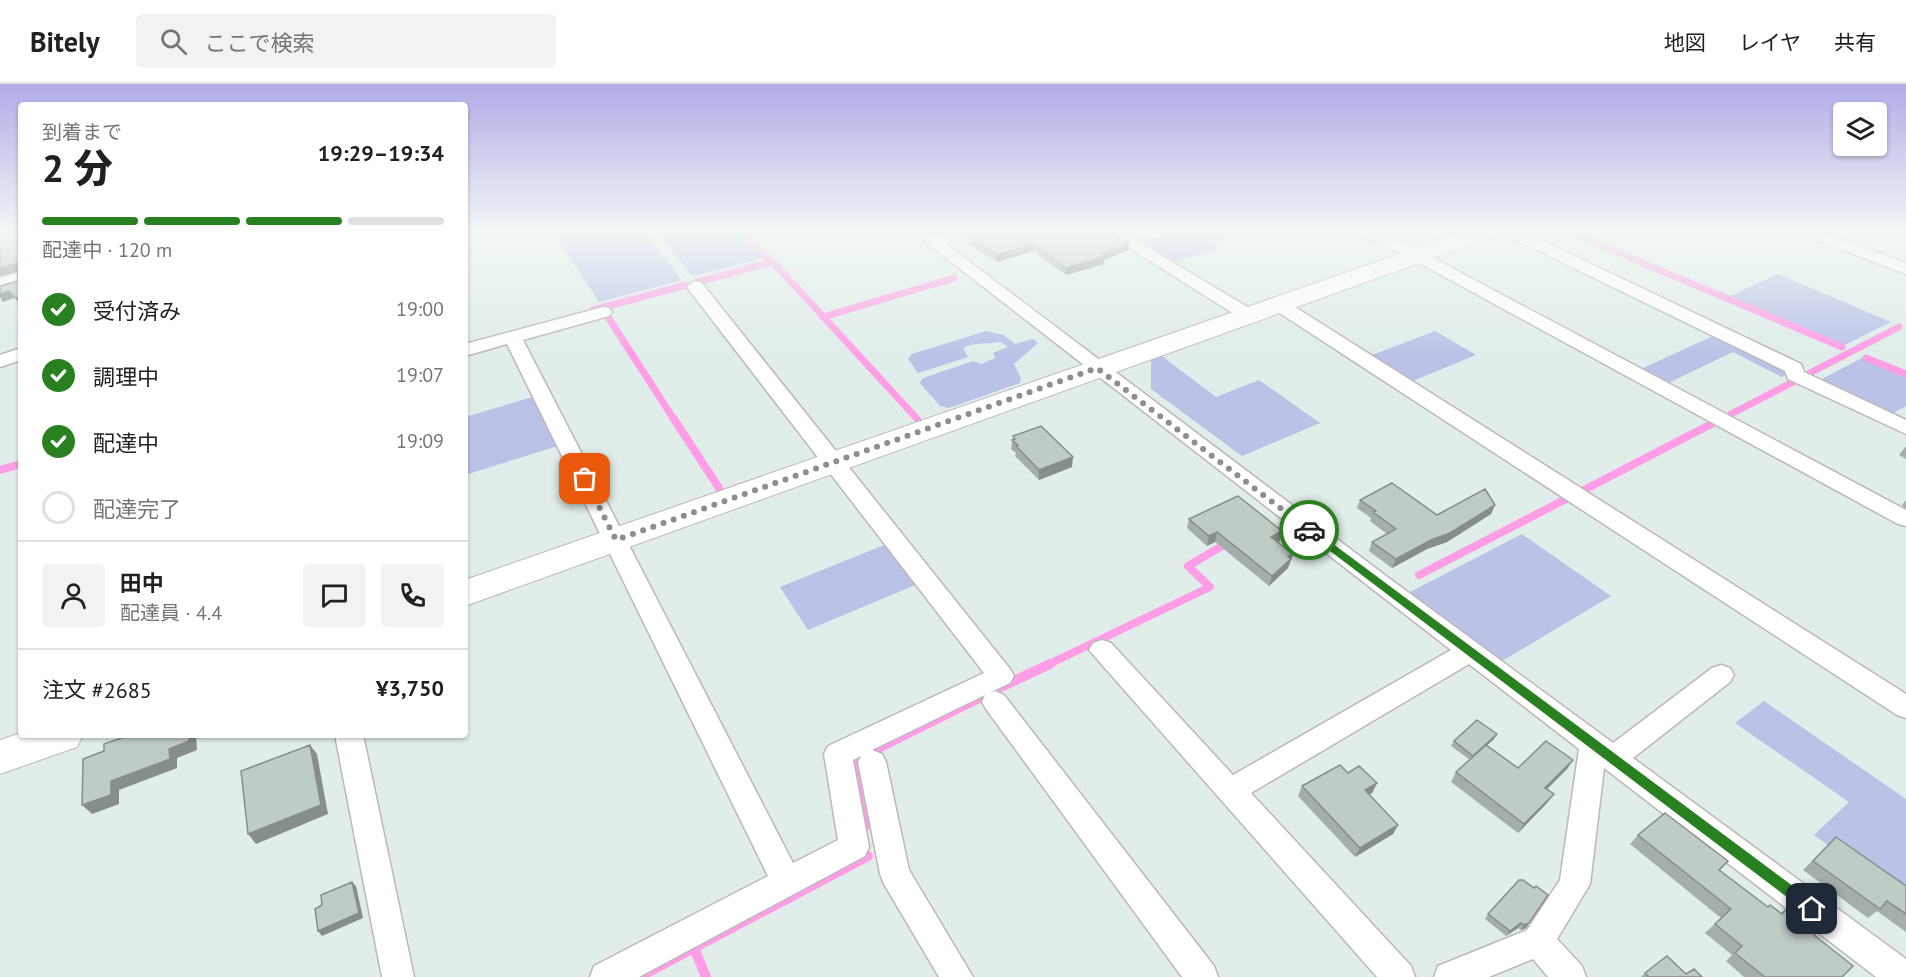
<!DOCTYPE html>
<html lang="ja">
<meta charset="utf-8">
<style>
body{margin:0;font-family:"PT Sans","Noto Sans JP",sans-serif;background:#f2f2f2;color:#202124;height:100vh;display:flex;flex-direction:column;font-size:22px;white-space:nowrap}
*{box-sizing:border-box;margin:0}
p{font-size:20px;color:#757577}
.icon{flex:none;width:33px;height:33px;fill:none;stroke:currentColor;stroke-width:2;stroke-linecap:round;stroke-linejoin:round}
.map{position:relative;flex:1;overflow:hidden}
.panel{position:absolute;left:18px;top:18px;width:450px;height:636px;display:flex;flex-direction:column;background:#fff;border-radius:6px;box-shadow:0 2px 4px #0004}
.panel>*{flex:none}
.tools{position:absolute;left:1833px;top:18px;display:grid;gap:12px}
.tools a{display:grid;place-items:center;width:54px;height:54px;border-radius:6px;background:#fff;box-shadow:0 2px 4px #0004;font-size:30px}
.pin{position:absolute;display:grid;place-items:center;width:51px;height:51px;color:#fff;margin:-26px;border-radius:12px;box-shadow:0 3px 9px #0006}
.courier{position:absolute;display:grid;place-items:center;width:60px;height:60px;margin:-30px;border:4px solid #298021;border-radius:50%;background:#fff;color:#222;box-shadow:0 2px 8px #0007}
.overview em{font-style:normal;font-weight:800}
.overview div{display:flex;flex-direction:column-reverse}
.overview{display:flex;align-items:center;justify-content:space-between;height:102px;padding:0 24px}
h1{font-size:39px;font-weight:800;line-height:45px}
.bar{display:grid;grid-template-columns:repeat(4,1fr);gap:9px 6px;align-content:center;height:72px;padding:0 24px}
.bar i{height:8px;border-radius:4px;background:#e0e0e0}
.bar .current{background:#298021}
.bar p{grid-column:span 4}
.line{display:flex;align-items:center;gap:15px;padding:0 24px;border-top:2px solid #e0e0e0}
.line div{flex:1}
.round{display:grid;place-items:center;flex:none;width:63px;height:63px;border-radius:6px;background:#f2f2f2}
ol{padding:0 24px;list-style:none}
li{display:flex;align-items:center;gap:18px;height:66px}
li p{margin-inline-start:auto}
li .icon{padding:6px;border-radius:50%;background:#298021;color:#fff;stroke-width:4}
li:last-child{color:#757577}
li i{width:33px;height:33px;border:3px solid #e0e0e0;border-radius:50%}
header{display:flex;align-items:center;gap:36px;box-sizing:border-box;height:84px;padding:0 30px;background:#fff;border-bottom:2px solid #e0e0e0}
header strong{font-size:28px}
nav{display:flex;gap:33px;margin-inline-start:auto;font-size:21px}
.search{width:420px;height:54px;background:#f2f2f2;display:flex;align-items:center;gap:15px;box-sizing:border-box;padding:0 21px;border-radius:6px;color:#757577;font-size:22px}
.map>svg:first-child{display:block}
.green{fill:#bac2e7}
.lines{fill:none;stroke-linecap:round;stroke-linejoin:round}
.stream-far2{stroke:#ff9ee6;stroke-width:7}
.stream-far1{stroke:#ff9ee6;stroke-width:8}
.stream{stroke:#ff9ee6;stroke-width:10}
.street-casing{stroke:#beb6ba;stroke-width:3}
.secondary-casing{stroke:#c0b6bc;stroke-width:2}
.street{fill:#fff;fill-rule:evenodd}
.secondary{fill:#fff;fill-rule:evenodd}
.wall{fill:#a4afa9}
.shaded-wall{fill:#868e8a}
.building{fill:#bfcbc5;stroke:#868e8a;stroke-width:1.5}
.route{fill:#298021}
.done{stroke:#8e8d8f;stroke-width:6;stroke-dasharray:0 10.8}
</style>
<header>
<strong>Bitely</strong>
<div class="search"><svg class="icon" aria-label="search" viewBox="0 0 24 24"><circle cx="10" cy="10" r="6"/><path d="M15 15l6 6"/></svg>ここで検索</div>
<nav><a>地図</a><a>レイヤ</a><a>共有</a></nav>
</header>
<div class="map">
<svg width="1906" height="893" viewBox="0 0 1906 893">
<rect width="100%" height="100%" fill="#e0ede8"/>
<path class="green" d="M552,146H643L682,196L599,218Z
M654,146H738L763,174L692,192Z
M1176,146H1222L1232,151L1213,158L1221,164L1172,179L1139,159Z
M1778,190L1891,238L1845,261L1730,212Z
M986,247L1004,251L1015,260L1033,255L1038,259L1014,280L1021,294L1020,299L949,324L940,322L920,299L923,294L973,277L981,280L995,274L993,269L1008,263L1001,258C987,260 975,258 963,264L968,273L918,289L908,275L912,270Z
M1435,247L1476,271L1408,299L1367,273Z
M1717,250L1791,288L1782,293L1733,268L1666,300L1639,286Z
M1162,272L1216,313L1259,296L1320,339L1242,372L1151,305V276Z
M1862,274L1906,293V322L1888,332L1816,298Z
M536,312L561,361L465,391V333Z
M1522,450L1611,512L1502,577L1410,508Z
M889,459L920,499L808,546L780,503Z
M1764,617L1906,715V817L1814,751L1849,718L1735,639Z"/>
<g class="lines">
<path class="stream-far2" d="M742,146L767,174
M1565,146L1842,263
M775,180L919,337
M698,198L772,178
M593,226L686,201
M606,230L675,337
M823,233L954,194
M1866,274L1906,290
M1806,291L1899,243
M1731,330L1797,296"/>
<path class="stream-far1" d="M674,335L719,404
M0,386L21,380
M1582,407L1715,338
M1419,491L1568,414
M1047,581L1210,503L1188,482L1229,458"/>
<path class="stream" d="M1001,603L1050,580
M865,742L858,674L989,609
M694,864L706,893
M639,893L868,772"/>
<defs>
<path id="street" d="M910,146H927L936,152L955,146H976L975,149L946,160L1390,495L1613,659L1712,584L1721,581L1730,584L1734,591L1730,598L1633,674L1906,875V893H1876L1604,684L1590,800L1557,855L1582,882L1586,893H1548L1533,875L1489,893H1434L1438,882L1527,846L1560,796L1579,665L1469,580L1251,709L1411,882L1415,893H1377L1089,566L1093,559L1102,556L1111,559L1233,691L1451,566Z
M1101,146H1119L1254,227L1257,231L1254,235H1242Z
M1356,146H1376L1422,168L1906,426V442L1898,440L1410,174L1358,149Z
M1500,146H1520L1801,280L1804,288L1906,336V350L1788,295L1785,287L1502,149Z
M1796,146H1817L1906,179V190L1798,149Z
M695,197L701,198L1010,585L1014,592L1010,599L989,609L995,607L1004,611L1214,882L1218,893H1182L986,625L982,618L985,611L872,666L882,670L886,678L909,786L973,893H939L884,800L880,790L858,678L861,672L853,676L869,763L865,772L639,893H590L594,882L768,792L507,260L465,272V260L603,223L609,224L612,228L609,232L523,256L793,779L838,756L824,670L828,662L984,589L689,206L687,202Z
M1278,215L1284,216L1906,610V634L1897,631L1272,224L1269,220L1272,216Z
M21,264V276L0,283V271Z
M335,651H363L414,893H382Z"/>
<path id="secondary" d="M1468,146H1500L1497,151L465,522V496Z
M21,188V203L0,209V194Z
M21,649V651H83L77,663L0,690V656Z"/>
</defs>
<use href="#street" class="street-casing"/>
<use href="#secondary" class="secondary-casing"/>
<use href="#street" class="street"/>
<use href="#secondary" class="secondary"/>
</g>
<path class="wall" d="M962,149H1111L1128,166L1104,176V180L1066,191L1033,167L997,178L962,156Z
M1013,352L1072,383L1039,396L1015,372L1016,369L1011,365Z
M1906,362V375L1899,371Z
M1360,416L1437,431L1495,421L1491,430L1447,458L1427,465L1392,484L1369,467L1372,458L1387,450L1370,437L1371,434L1357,424Z
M1906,416V425L1902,421Z
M1189,435L1280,457L1277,458L1293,470L1288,484L1269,502L1215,458L1207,462L1187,444Z
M1494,655L1487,661L1518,684L1573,676L1567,685L1547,705L1554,710L1547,719L1518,749L1451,698L1456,688L1470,676L1451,662L1454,657Z
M1348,689L1377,699L1372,709L1369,711L1398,741L1393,750L1355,773L1298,712L1302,702Z
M1638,751L1720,786L1768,823L1781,829L1794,817L1814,851L1842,893H1744L1726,877L1732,871L1705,849L1721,834L1630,760Z
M1836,753L1906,802V848L1877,827L1868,834L1803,786Z
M1488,830L1529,839L1526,844L1521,846L1518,844L1506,852L1485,835Z
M1645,889L1686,890L1702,893H1641Z"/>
<path class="shaded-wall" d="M1129,159L1128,166L1104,176V180L1066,191V184Z
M1033,160V167L997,178V171Z
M18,179L21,187L0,192V184Z
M9,207L14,214L3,218L0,213V210Z
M21,212V221H20L15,214Z
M1073,373L1072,383L1039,396V386Z
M1495,421L1491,430L1447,458L1427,465L1392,484L1396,475Z
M1282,447L1280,457L1269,463L1271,453Z
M1217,448L1215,458L1207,462L1209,452Z
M1293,470L1288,484L1269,502L1272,492L1288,472Z
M1497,650L1494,655L1470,677L1473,672Z
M189,651H196L197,666L177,674V684L119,706V720L92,730L82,721L111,697L169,665Z
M310,661L317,670L328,730L256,760L248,750Z
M1573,676L1567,685L1539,713L1545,704Z
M1377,699L1372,709L1360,716L1365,706Z
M1554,710L1547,719L1518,749L1524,740Z
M1398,741L1393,750L1355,773L1360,764Z
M352,798L356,802L363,834L322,852L318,847Z
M1521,839L1518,844L1506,852L1510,847Z
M1529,839L1526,844L1521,846L1524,841Z"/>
<path class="building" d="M0,146H21V212L15,214L9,207L0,210V202L18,197V179L0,184Z
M972,146H1109L1112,148L1110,149L1129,159L1102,170L1105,172L1066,184L1033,160L997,171L962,149Z
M1041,342L1073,373L1039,386L1016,362L1018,361L1012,356L1015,355L1013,352Z
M1392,399L1437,431L1485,405L1495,421L1450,449L1431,456L1396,475L1372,458L1396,445L1373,428L1376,427L1360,416Z
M1238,412L1282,447L1271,453L1293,470L1288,472L1291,475L1272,492L1217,448L1209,452L1189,435Z
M1477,636L1497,650L1473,672L1454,657Z
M130,651H189V657L169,665L170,675L111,697V711L82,721L83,675L104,667V660Z
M1546,657L1573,676L1545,704L1554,710L1524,740L1456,688L1486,661L1518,684Z
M310,661L321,721L248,750L241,687Z
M1340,681L1348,689L1359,682L1377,699L1365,706L1398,741L1360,764L1302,702Z
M1665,729L1728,777L1719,786L1768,823L1770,821L1782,830L1794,817L1825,840L1814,851L1853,882L1842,893H1765L1735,869L1742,862L1715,840L1731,825L1638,751Z
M1836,753L1906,802V830L1887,817L1880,825L1813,777Z
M1519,796H1523L1534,804L1536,802L1548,811L1529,839L1524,841L1521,839L1510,847L1488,830Z
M352,798L359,829L318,847L315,825L322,821L321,811Z
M1667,872L1686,890L1694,885L1702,893H1649L1645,889Z"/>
<linearGradient id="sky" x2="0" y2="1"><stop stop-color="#b1abe7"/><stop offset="0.54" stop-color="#f1f7f5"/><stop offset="1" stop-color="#f1f7f5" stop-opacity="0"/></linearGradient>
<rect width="1906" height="271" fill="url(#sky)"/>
<path class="route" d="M1309,442L1817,820L1819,825L1817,829L1812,831L1808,829L1305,448V443Z"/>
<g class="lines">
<path class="done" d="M585,395L616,456L1097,284L1309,446"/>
</g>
</svg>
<div class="tools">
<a><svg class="icon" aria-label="layers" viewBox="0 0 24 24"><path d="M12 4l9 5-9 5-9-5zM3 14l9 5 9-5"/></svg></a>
</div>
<div class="pin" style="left:585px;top:395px;background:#ea580c"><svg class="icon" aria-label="bag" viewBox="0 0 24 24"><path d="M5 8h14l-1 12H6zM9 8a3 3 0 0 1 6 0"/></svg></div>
<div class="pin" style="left:1812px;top:825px;background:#1f2937"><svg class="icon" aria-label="home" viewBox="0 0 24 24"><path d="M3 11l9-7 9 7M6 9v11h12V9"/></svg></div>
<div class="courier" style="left:1309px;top:446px"><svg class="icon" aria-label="car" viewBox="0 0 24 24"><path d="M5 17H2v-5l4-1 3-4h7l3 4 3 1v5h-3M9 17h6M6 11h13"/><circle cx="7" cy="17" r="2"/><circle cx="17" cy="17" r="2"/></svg></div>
<section class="panel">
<div class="overview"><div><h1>2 分</h1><p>到着まで</p></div><em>19:29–19:34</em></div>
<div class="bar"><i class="current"></i><i class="current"></i><i class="current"></i><i></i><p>配達中 · 120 m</p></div>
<ol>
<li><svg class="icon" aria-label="check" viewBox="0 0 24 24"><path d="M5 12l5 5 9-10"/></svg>受付済み<p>19:00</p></li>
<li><svg class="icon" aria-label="check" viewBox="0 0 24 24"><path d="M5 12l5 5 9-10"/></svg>調理中<p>19:07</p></li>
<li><svg class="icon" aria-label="check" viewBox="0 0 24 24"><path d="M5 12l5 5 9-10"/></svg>配達中<p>19:09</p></li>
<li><i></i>配達完了</li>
</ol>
<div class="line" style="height:108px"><a class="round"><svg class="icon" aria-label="person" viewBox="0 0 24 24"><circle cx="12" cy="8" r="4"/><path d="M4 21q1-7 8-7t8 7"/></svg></a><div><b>田中</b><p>配達員 · 4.4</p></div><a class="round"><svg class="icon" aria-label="chat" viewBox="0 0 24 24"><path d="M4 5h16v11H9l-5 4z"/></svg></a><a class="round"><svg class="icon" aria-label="phone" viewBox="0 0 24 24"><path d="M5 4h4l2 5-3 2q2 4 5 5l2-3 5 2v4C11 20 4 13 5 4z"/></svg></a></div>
<div class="line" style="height:78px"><div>注文 #2685</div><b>¥3,750</b></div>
</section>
</div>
